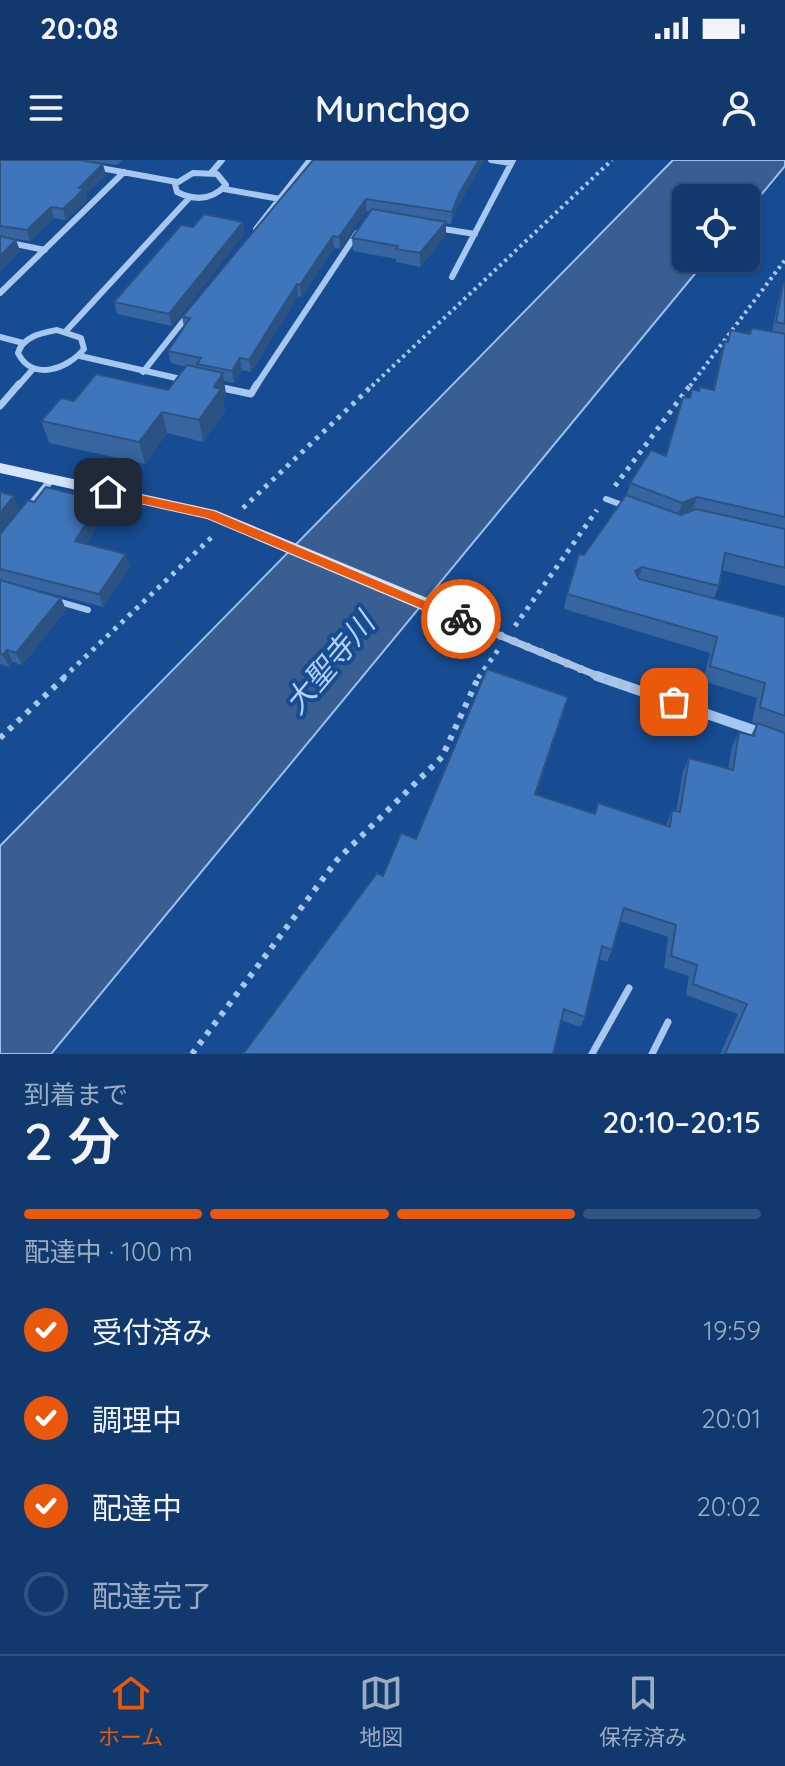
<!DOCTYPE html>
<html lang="ja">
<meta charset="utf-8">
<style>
body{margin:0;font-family:Quicksand,"Noto Sans JP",sans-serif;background:#1a4073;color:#f1f3f6;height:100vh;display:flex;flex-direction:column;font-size:30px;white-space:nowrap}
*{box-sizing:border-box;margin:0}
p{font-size:26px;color:#9cacc2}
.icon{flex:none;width:44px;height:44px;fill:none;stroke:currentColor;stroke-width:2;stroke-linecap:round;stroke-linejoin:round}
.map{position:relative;height:894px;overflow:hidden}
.panel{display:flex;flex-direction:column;background:#11396e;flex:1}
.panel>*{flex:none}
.tools{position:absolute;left:672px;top:24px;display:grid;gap:16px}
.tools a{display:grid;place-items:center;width:88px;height:88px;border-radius:12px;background:#11396e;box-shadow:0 2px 6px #0004,0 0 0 2px #305381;font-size:40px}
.pin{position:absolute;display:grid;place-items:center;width:68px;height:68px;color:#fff;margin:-34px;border-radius:16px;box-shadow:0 4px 12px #0006}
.courier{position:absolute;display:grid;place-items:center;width:80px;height:80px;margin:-40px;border:6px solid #ea580c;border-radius:50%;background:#fff;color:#222;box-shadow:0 2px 10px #0007}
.summary em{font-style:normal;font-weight:600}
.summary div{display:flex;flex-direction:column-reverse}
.summary{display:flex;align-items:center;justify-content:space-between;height:136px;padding:0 24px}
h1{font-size:52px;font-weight:600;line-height:60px}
.bar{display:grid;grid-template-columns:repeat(4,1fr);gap:12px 8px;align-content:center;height:96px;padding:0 24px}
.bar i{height:10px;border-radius:6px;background:#305381}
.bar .current{background:#ea580c}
.bar p{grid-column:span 4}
ol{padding:0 24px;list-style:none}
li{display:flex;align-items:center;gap:24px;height:88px}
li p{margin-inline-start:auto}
li .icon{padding:8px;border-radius:50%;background:#ea580c;color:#fff;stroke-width:4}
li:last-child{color:#9cacc2}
li i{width:44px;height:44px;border:4px solid #305381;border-radius:50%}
.status{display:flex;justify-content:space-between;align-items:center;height:56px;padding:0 40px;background:#11396e;direction:ltr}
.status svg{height:22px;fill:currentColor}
header{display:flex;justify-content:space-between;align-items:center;height:104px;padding:0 24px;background:#11396e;font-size:36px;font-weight:600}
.dock{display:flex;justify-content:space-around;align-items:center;height:112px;border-top:2px solid #305381;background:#11396e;font-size:22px;color:#9cacc2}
.dock a{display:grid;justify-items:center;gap:4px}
.dock .current{color:#ea580c}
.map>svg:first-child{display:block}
.water{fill:#395f92;stroke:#98c1f3;stroke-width:2}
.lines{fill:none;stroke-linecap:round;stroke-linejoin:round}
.path-far2{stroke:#a6c7f0;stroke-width:4;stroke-dasharray:3 4;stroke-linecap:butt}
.path-far1{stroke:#a6c7f0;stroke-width:5;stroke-dasharray:4 6;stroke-linecap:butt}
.path{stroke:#a6c7f0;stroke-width:6;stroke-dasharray:5 7;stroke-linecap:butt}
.lane-far1{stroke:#a6c7f0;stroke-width:6}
.lane{stroke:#a6c7f0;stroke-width:7}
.street-far2{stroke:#a6c7f0;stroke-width:6}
.street-far1{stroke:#a6c7f0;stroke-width:7}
.street{stroke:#a6c7f0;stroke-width:10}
.secondary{fill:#d4e4fb;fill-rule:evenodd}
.wall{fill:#3665a0}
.shaded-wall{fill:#2c5282}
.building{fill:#3f75ba;stroke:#2c5282;stroke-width:2}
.route{fill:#ea580c}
.done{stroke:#aec0d9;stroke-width:8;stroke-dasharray:0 14.4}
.labels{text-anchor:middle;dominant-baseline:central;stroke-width:8;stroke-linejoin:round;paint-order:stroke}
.water-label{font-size:30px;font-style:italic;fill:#b2d1f7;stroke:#174c92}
</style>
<div class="status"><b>20:08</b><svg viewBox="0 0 49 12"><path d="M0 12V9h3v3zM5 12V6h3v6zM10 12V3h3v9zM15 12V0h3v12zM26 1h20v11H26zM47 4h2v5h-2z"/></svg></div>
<header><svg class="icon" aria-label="menu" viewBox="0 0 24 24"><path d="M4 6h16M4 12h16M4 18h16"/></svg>Munchgo<svg class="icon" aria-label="person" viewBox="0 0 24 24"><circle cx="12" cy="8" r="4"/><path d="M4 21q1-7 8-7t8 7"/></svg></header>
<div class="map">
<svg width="785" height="894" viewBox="0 0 785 894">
<rect width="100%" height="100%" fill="#174c92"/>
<path class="water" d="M673,0H785V6L746,53V38H686V98H708L51,894H0V686Z"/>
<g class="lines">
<path class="path-far2" d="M372,226L612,0
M690,226L785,100"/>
<path class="path-far1" d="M615,326L691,224
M243,348L374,224
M515,466L597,350
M63,518L212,377
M478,518L498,490"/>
<path class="path" d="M0,578L66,516
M192,894L337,700L442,597L479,516"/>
<path class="lane-far1" d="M606,339L625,346
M57,441L88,450"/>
<path class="lane" d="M592,894L629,828
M652,894L668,862"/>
<path class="street-far2" d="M491,0L511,3
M95,7L177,22
M193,13L217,14L226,25C212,40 195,41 177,32L175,24Z
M211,13L222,0
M224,29L280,39
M437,68L475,74
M256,69L310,0
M0,81L45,90
M452,117L513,0
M0,133L124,12
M57,170L81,178L84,189C68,209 32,222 18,193C23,176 42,173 57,170Z
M67,170L189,38
M0,177L23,183
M80,196L185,220
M143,212L188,155
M18,226L33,209
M256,226L357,73"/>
<path class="street-far1" d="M218,227L251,234L257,224
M0,246L19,224
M29,347L51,320
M484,469L603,518"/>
<path class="street" d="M597,516L762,573"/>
<path class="secondary" d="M0,303L215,350L490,464L492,469L490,474H478L207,359L0,313Z"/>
</g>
<path class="wall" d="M0,0L106,15L86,34L87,40L66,60L54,58L30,81L9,78L16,80L20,91L0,111Z
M82,0H122L117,5Z
M313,0H484L458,46L451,64L446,63V75L420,107L396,102V99L353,91L352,78L370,52L366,51L340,89L334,88L301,137L298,136L251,212L242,210L234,223L224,221L226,235L223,240L225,251L203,282L167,273L145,304L49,283L41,261L74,241L168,230L186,207L171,203L168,191L184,167L182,157Z
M243,62L244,74L172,166L117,154L114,142L193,67Z
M783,124H785V426L722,410L719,426L714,438L785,457V894H720L738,854L686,835L689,816L664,808L668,777L620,761L612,790L607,802L599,799L585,857L580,867L561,860L383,716L416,679L564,552L536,634L594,654L666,665L672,650L676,651L683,612L689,598L728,609L732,587L739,572L751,575L757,564L752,562L757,538L703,521L710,493L564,449L567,434L584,395L627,335L630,323L666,296L689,238L699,231L713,229L720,198L725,181L727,182L731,170L750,174L752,168L772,171L778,141Z
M81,336L84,342L101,359L86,384L126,394L130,407L103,447L16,424L61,438L66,450L22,505L13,502L9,507L0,504V374L34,342Z"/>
<path class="shaded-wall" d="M479,0H484L458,46L451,64L452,52L459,34Z
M103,4L106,15L86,34L87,40L66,60L63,49L79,28Z
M366,39V51L340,89L339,77Z
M51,47L54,58L30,81L27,70Z
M243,62L244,74L172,166L169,154Z
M446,62V75L420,107V93Z
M333,76L334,88L301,137L300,125Z
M16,80L20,91L0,111V96Z
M297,124L298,136L251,212L249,200Z
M240,198L242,210L234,223L232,211Z
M223,213L226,235L223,240L225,251L203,282L199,260L214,227Z
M162,252L167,273L145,304L139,282Z
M14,336L19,349L0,373V353Z
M697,337L691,353L677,359L682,343Z
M97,346L101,359L80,394L75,381Z
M126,394L130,407L103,447L99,434Z
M642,407L637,423L635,411Z
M61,438L66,450L22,505L16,493Z
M7,490L13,502L9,507L3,495Z
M568,537L564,552L532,648L535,634Z"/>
<path class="building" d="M0,0H80L103,4L79,28L84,29L63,49L51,47L27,70L0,66Z
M313,0H479L459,34L452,52L366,39L339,77L333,76L300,125L297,124L249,200L240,198L232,211L197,204L201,198L168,191L190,158L182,157Z
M372,49L446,62L420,93L396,89L398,86L352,78Z
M204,54L243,62L169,154L114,142L181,65L193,67Z
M0,76L16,80L0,96Z
M783,124H785V164L776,162Z
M752,168L785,174V357L697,337L682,343L630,323L651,290L666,296L683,237L690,238L692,229L699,231L700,227L714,230L725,181L728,182L731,170L750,174Z
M187,205L223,213L214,227L221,229L199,260L162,252L139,282L41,261L61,238L74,241L96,214L168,230Z
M46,327L81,336L77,341L97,346L75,381L126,394L99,434L0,409V374L28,340L34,342Z
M0,332L14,336L0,353Z
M626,335L681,355L696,349L785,369V408L725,393L719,426L642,407L635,411L639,419L785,457V556L760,547L765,523L710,506L717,477L567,434L579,394L584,395Z
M0,420L61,438L16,493L7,490L3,495L0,494Z
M487,509L568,537L535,634L595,654L598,643L670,667L672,650L680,652L689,598L733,610L739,572L754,576L757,563L785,573V894H725L747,844L693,824L697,805L671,796L676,765L624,748L612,790L602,786L585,857L564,849L553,894H243L377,713L383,716L401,673L416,679Z"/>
<path class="route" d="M108,328L214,351L467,459L465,463H456L207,358L103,335V329Z"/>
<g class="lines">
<path class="done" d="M461,459L595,515L674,542"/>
</g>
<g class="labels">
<g class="water-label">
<text transform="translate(329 503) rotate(-50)">大聖寺川</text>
</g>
</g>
</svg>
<div class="tools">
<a><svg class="icon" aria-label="locate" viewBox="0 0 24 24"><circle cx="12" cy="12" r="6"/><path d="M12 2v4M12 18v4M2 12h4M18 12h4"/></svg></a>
</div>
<div class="pin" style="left:674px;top:542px;background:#ea580c"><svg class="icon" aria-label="bag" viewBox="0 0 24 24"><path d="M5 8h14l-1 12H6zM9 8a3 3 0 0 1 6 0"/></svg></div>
<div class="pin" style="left:108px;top:332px;background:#1f2937"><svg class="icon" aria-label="home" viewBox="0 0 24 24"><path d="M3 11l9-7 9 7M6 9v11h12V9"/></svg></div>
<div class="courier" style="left:461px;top:459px"><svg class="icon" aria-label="bike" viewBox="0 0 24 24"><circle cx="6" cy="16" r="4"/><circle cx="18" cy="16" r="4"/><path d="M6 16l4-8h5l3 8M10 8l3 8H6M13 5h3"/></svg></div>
</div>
<section class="panel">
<div class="summary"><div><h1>2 分</h1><p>到着まで</p></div><em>20:10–20:15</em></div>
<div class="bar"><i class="current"></i><i class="current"></i><i class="current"></i><i></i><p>配達中 · 100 m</p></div>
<ol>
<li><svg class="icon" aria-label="check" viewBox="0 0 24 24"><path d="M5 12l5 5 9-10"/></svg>受付済み<p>19:59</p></li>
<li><svg class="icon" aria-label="check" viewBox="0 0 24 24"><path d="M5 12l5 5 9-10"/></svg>調理中<p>20:01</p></li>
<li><svg class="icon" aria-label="check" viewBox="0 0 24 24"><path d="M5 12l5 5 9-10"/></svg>配達中<p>20:02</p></li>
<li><i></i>配達完了</li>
</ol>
</section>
<nav class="dock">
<a class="current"><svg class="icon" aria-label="home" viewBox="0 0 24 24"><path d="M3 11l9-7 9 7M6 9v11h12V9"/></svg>ホーム</a>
<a><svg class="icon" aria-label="map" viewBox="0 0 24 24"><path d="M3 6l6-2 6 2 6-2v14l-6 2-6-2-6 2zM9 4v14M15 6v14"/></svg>地図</a>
<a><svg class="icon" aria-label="saved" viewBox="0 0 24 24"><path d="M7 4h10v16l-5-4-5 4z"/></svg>保存済み</a>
</nav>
